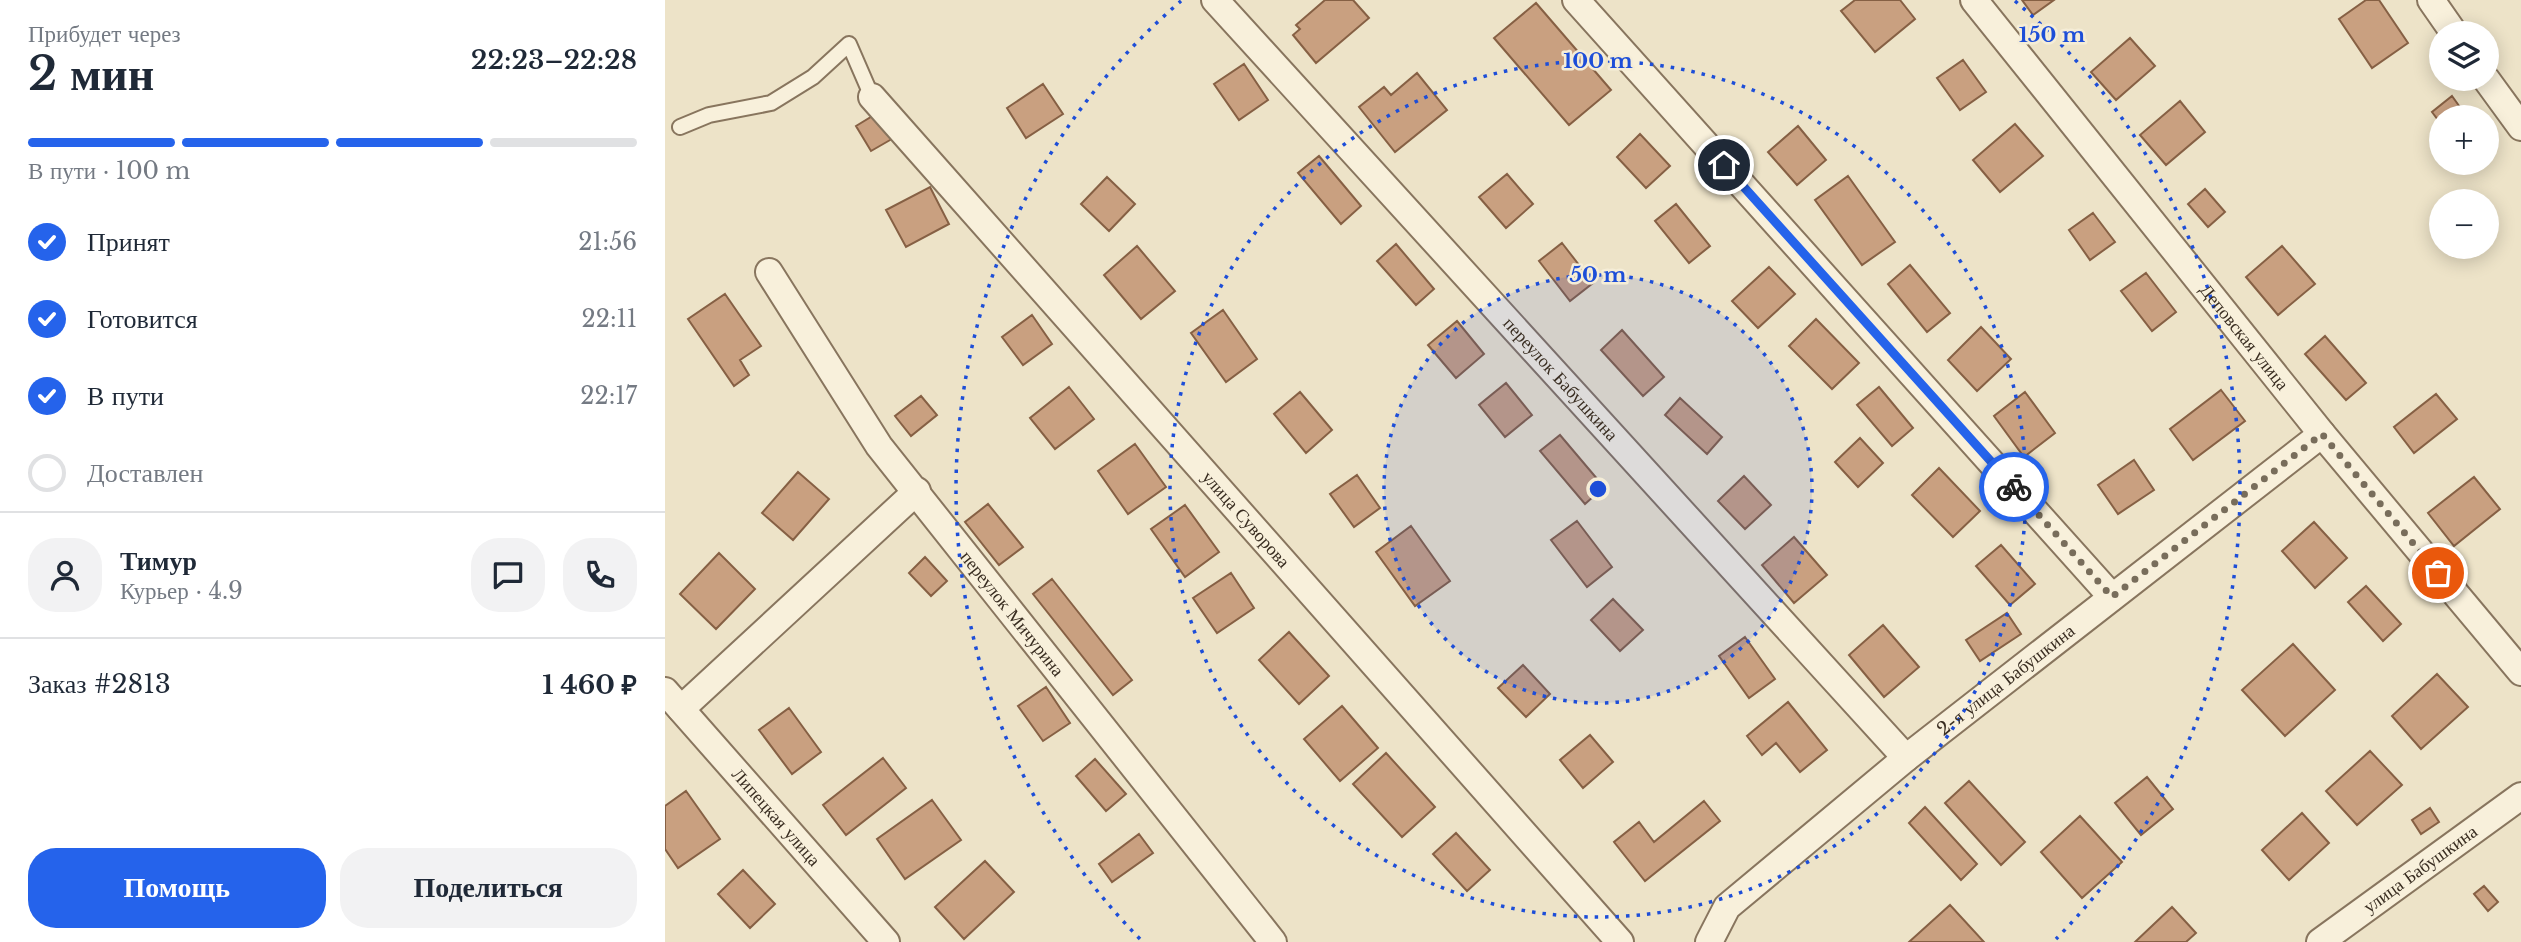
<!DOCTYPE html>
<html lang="ru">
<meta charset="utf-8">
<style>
body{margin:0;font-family:"Libre Baskerville",serif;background:#f2f2f3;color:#1f2937;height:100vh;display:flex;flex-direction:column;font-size:26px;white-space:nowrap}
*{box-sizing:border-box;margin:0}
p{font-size:23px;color:#747a83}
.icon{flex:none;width:38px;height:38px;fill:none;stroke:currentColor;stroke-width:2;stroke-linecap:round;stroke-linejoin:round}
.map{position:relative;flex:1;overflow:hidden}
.drawer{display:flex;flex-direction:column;background:#fff;width:665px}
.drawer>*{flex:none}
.controls{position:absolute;left:1764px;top:21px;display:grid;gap:14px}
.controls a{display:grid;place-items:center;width:70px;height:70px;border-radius:50%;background:#fff;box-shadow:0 4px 18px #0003;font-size:35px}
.pin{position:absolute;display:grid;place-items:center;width:60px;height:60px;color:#fff;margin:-30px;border:4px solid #fff;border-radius:50%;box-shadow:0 2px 7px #0007}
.courier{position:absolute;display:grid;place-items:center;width:70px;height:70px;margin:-35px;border:5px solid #2563eb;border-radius:50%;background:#fff;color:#222;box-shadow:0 2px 9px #0007}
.headline em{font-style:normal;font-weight:600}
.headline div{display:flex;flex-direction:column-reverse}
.headline{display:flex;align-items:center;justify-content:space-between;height:119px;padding:0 28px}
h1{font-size:46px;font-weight:600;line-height:52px}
.bar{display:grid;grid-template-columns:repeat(4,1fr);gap:10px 7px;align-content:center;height:84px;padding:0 28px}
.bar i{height:9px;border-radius:5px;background:#e0e1e3}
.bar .current{background:#2563eb}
.bar p{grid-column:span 4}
.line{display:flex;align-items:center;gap:18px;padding:0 28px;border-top:2px solid #e0e1e3}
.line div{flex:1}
.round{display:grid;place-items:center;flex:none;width:74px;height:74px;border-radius:28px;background:#f2f2f3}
ol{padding:0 28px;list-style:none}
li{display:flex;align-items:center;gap:21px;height:77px}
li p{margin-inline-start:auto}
li .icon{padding:7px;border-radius:50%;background:#2563eb;color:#fff;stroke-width:4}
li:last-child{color:#747a83}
li i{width:38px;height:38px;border:4px solid #e0e1e3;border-radius:50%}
.button{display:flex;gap:14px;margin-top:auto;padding:14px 28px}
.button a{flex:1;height:80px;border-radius:28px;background:#2563eb;color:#fff;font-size:28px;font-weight:600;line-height:80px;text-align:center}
.button a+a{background:#f2f2f3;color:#1f2937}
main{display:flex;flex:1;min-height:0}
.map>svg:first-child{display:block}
.building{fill:#c9a080;stroke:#866044;stroke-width:2}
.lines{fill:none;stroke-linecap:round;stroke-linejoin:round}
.service-casing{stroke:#88755e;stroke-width:18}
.minor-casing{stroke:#88755e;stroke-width:30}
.service{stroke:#f8f0db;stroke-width:14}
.minor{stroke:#f8f0db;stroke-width:26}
.done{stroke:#786d5b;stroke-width:7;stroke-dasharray:0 12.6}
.route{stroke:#2563eb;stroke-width:9}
.ring{fill:none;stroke:#1d4ed8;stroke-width:3.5;stroke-dasharray:3.5 7}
.labels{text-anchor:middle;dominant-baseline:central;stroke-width:5;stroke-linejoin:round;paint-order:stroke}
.street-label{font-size:18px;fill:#392d21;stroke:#f5edd7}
.centre{fill:#1d4ed8;stroke:#f5edd7;stroke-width:3.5}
.ring-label{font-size:21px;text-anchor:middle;font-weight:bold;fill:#1d4ed8;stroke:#f5edd7;stroke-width:5;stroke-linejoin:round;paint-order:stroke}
</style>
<main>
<section class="drawer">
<div class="headline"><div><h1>2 мин</h1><p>Прибудет через</p></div><em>22:23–22:28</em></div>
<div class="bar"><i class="current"></i><i class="current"></i><i class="current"></i><i></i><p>В пути · 100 m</p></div>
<ol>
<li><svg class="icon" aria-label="check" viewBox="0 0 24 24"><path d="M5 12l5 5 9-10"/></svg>Принят<p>21:56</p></li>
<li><svg class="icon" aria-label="check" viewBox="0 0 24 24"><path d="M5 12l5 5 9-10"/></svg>Готовится<p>22:11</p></li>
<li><svg class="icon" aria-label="check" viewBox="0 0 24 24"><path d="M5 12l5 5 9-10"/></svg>В пути<p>22:17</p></li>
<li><i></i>Доставлен</li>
</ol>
<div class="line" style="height:126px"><a class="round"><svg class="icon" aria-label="person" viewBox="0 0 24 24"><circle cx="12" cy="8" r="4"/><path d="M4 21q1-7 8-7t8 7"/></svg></a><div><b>Тимур</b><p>Курьер · 4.9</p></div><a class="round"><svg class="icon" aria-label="chat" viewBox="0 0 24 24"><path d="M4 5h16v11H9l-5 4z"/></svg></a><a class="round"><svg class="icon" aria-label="phone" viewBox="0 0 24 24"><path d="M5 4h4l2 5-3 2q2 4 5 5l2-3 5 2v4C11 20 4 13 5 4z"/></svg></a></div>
<div class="line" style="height:91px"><div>Заказ #2813</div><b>1 460 ₽</b></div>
<div class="button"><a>Помощь</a><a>Поделиться</a></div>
</section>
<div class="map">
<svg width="1856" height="942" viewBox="0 0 1856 942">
<rect width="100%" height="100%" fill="#ede3c8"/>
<path class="building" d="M660,0H688L704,18L651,63L628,35L635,29L631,25Z
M1190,0H1235L1250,19L1210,52L1176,11Z
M1357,0H1389L1368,15Z
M1701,0H1714L1743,43L1707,68L1674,19Z
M871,3L946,90L904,125L829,38Z
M1465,38L1490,66L1451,100L1426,72Z
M1298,60L1321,92L1295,110L1272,78Z
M579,64L603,100L574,120L549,84Z
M752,73L782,110L730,152L694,107L719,87L726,95Z
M378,84L398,114L361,138L342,108Z
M1787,96L1802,117H1776V124L1767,112Z
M1515,101L1540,132L1501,165L1475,135Z
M224,106L239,132L206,151L191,126Z
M1350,124L1378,156L1335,192L1308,160Z
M1133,126L1161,160L1132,185L1103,152Z
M975,134L1005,166L981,188L952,157Z
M654,156L696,206L676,224L633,173Z
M842,174L868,204L841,228L814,197Z
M1183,176L1230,242L1197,265L1150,200Z
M442,177L470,204L444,231L416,204Z
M265,187L284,224L241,247L221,210Z
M1540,189L1560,212L1543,227L1523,204Z
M1011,204L1045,246L1024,263L990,221Z
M1428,213L1450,242L1425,260L1404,230Z
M897,243L928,283L905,301L874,261Z
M731,244L769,289L751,305L712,261Z
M472,246L510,291L476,319L439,275Z
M1617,246L1650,284L1613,315L1581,277Z
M1245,265L1285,313L1262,332L1223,284Z
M1104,267L1130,294L1093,328L1067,301Z
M1481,273L1511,312L1487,331L1456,291Z
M60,294L96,346L75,360L84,375L69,386L23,319Z
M558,310L592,359L561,382L526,333Z
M367,315L387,344L358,365L337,337Z
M1151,319L1194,363L1167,389L1124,346Z
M792,321L819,354L791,378L763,345Z
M1316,327L1346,359L1312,391L1283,360Z
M957,330L999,377L978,396L936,350Z
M1660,336L1701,383L1681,400L1640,354Z
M841,383L867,415L840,437L814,405Z
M404,387L429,419L390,449L365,418Z
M1214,387L1248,428L1227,446L1192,405Z
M1556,390L1580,421L1528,460L1505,429Z
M635,392L667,430L641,453L609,414Z
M1360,392L1390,433L1359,457L1329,416Z
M1771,394L1792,419L1749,453L1729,427Z
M256,396L272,415L246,436L230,416Z
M1015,398L1057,437L1042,454L1000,415Z
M895,435L939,487L920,504L875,451Z
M1195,438L1218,463L1193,487L1170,462Z
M470,444L501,487L463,514L433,471Z
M1469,460L1489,490L1453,514L1433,485Z
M1274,468L1315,511L1288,537L1247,495Z
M133,472L164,499L128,540L97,513Z
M692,475L715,508L689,527L665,494Z
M1079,476L1106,505L1080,529L1053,501Z
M1809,477L1835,509L1789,546L1763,513Z
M323,504L358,547L334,565L300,522Z
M520,505L554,552L520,577L486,529Z
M912,521L947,567L922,587L886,540Z
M1649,522L1682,558L1650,588L1617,551Z
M746,526L785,581L750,606L711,552Z
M1129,537L1162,575L1129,603L1097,565Z
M1336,545L1370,584L1345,605L1311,566Z
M54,553L90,589L51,629L15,594Z
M260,557L282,581L266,596L244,573Z
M566,573L589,608L552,633L528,598Z
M387,579L467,680L448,695L368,594Z
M1701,586L1736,624L1718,641L1683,602Z
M948,599L978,630L955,651L926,620Z
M1342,613L1356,634L1315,661L1301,640Z
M1218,625L1254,667L1219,697L1184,655Z
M624,632L664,676L634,704L594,660Z
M1080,637L1110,679L1084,698L1054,656Z
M1628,644L1670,690L1620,736L1577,690Z
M858,665L885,694L861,717L833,688Z
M1772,674L1803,707L1756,749L1727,716Z
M381,687L405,723L378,741L353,706Z
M1123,702L1162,750L1135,772L1111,743L1097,755L1082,736Z
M677,706L713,748L675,781L639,739Z
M124,708L156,752L127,774L94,730Z
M925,735L948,762L918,788L895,760Z
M1705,751L1737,785L1692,825L1661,791Z
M721,753L770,807L737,837L688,784Z
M218,758L241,788L181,835L158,805Z
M430,759L461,794L441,811L411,776Z
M1482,777L1508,809L1476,835L1450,803Z
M1304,781L1360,842L1336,865L1280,803Z
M21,791L55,839L13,868L0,849V806Z
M267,800L296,840L240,879L212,839Z
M1039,801L1055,821L980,881L949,842L974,822L989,842Z
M1260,807L1312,864L1296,880L1244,823Z
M1765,808L1774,822L1756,834L1747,820Z
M1637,813L1664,843L1624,880L1597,850Z
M1415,816L1457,862L1417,898L1376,852Z
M791,833L825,870L802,891L768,854Z
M474,834L488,853L447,882L434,864Z
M320,861L349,892L299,939L270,907Z
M78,870L110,904L85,928L53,894Z
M1819,886L1833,902L1823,911L1809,894Z
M1285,905L1319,942H1244Z
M1507,907L1531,933L1521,942H1470Z"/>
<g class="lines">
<defs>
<path id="service" d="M15,127L44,115L106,103L148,77L184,44L207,97"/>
<g id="minor">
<path id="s1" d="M550,0L1241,758"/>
<path d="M911,0L1447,597"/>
<path id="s2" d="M1309,0L1657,434L1856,672"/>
<path d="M1766,0L1789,33"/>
<path d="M1821,79L1856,127"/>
<path id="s3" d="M207,97L955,942"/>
<path id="s4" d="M104,272L214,446L608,942"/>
<path id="s5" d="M0,691L221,942"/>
<path d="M16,709L252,491"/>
<path id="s6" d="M1044,942L1062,907L1241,758L1657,434"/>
<path id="s7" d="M1655,942L1856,796"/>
</g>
</defs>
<use href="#service" class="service-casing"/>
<use href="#minor" class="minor-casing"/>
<use href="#service" class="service"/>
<use href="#minor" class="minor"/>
</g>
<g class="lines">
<path class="done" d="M1349,487L1447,597L1657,434L1773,573"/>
<path class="route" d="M1059,165L1349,487"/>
</g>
<circle cx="933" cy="489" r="214" fill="#1d4ed8" fill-opacity=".12"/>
<g class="ring">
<circle cx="933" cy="489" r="214"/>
<circle cx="933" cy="489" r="428"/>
<path d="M475 939A642 642 0 0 1 516 1M1350 1A642 642 0 0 1 1391 939"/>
</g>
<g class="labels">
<g class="street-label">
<text stroke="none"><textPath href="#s2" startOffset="432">Деповская улица</textPath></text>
<text stroke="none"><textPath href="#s1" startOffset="513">переулок Бабушкина</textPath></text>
<text stroke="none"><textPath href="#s3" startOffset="564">улица Суворова</textPath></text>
<text stroke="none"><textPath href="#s4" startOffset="420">переулок Мичурина</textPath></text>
<text stroke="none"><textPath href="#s6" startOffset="399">2-я улица Бабушкина</textPath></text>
<text stroke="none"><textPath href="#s5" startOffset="168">Липецкая улица</textPath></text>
<text stroke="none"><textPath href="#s7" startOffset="124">улица Бабушкина</textPath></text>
</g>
</g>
<circle cx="933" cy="489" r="10" class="centre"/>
<g class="ring-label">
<text x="1387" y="42">150 m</text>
<text x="933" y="68">100 m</text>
<text x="933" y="282">50 m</text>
</g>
</svg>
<div class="controls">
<a><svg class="icon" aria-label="layers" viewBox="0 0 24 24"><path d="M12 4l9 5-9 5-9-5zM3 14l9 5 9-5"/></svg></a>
<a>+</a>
<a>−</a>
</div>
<div class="pin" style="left:1773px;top:573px;background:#ea580c"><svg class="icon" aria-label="bag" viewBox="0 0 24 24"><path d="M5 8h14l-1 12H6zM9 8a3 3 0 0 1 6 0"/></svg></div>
<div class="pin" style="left:1059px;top:165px;background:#1f2937"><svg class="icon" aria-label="home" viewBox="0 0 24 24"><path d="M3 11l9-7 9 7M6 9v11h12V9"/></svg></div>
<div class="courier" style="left:1349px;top:487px"><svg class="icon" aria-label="bike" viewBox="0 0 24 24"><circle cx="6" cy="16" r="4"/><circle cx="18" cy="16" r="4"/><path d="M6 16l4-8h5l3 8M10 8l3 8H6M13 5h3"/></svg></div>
</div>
</main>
